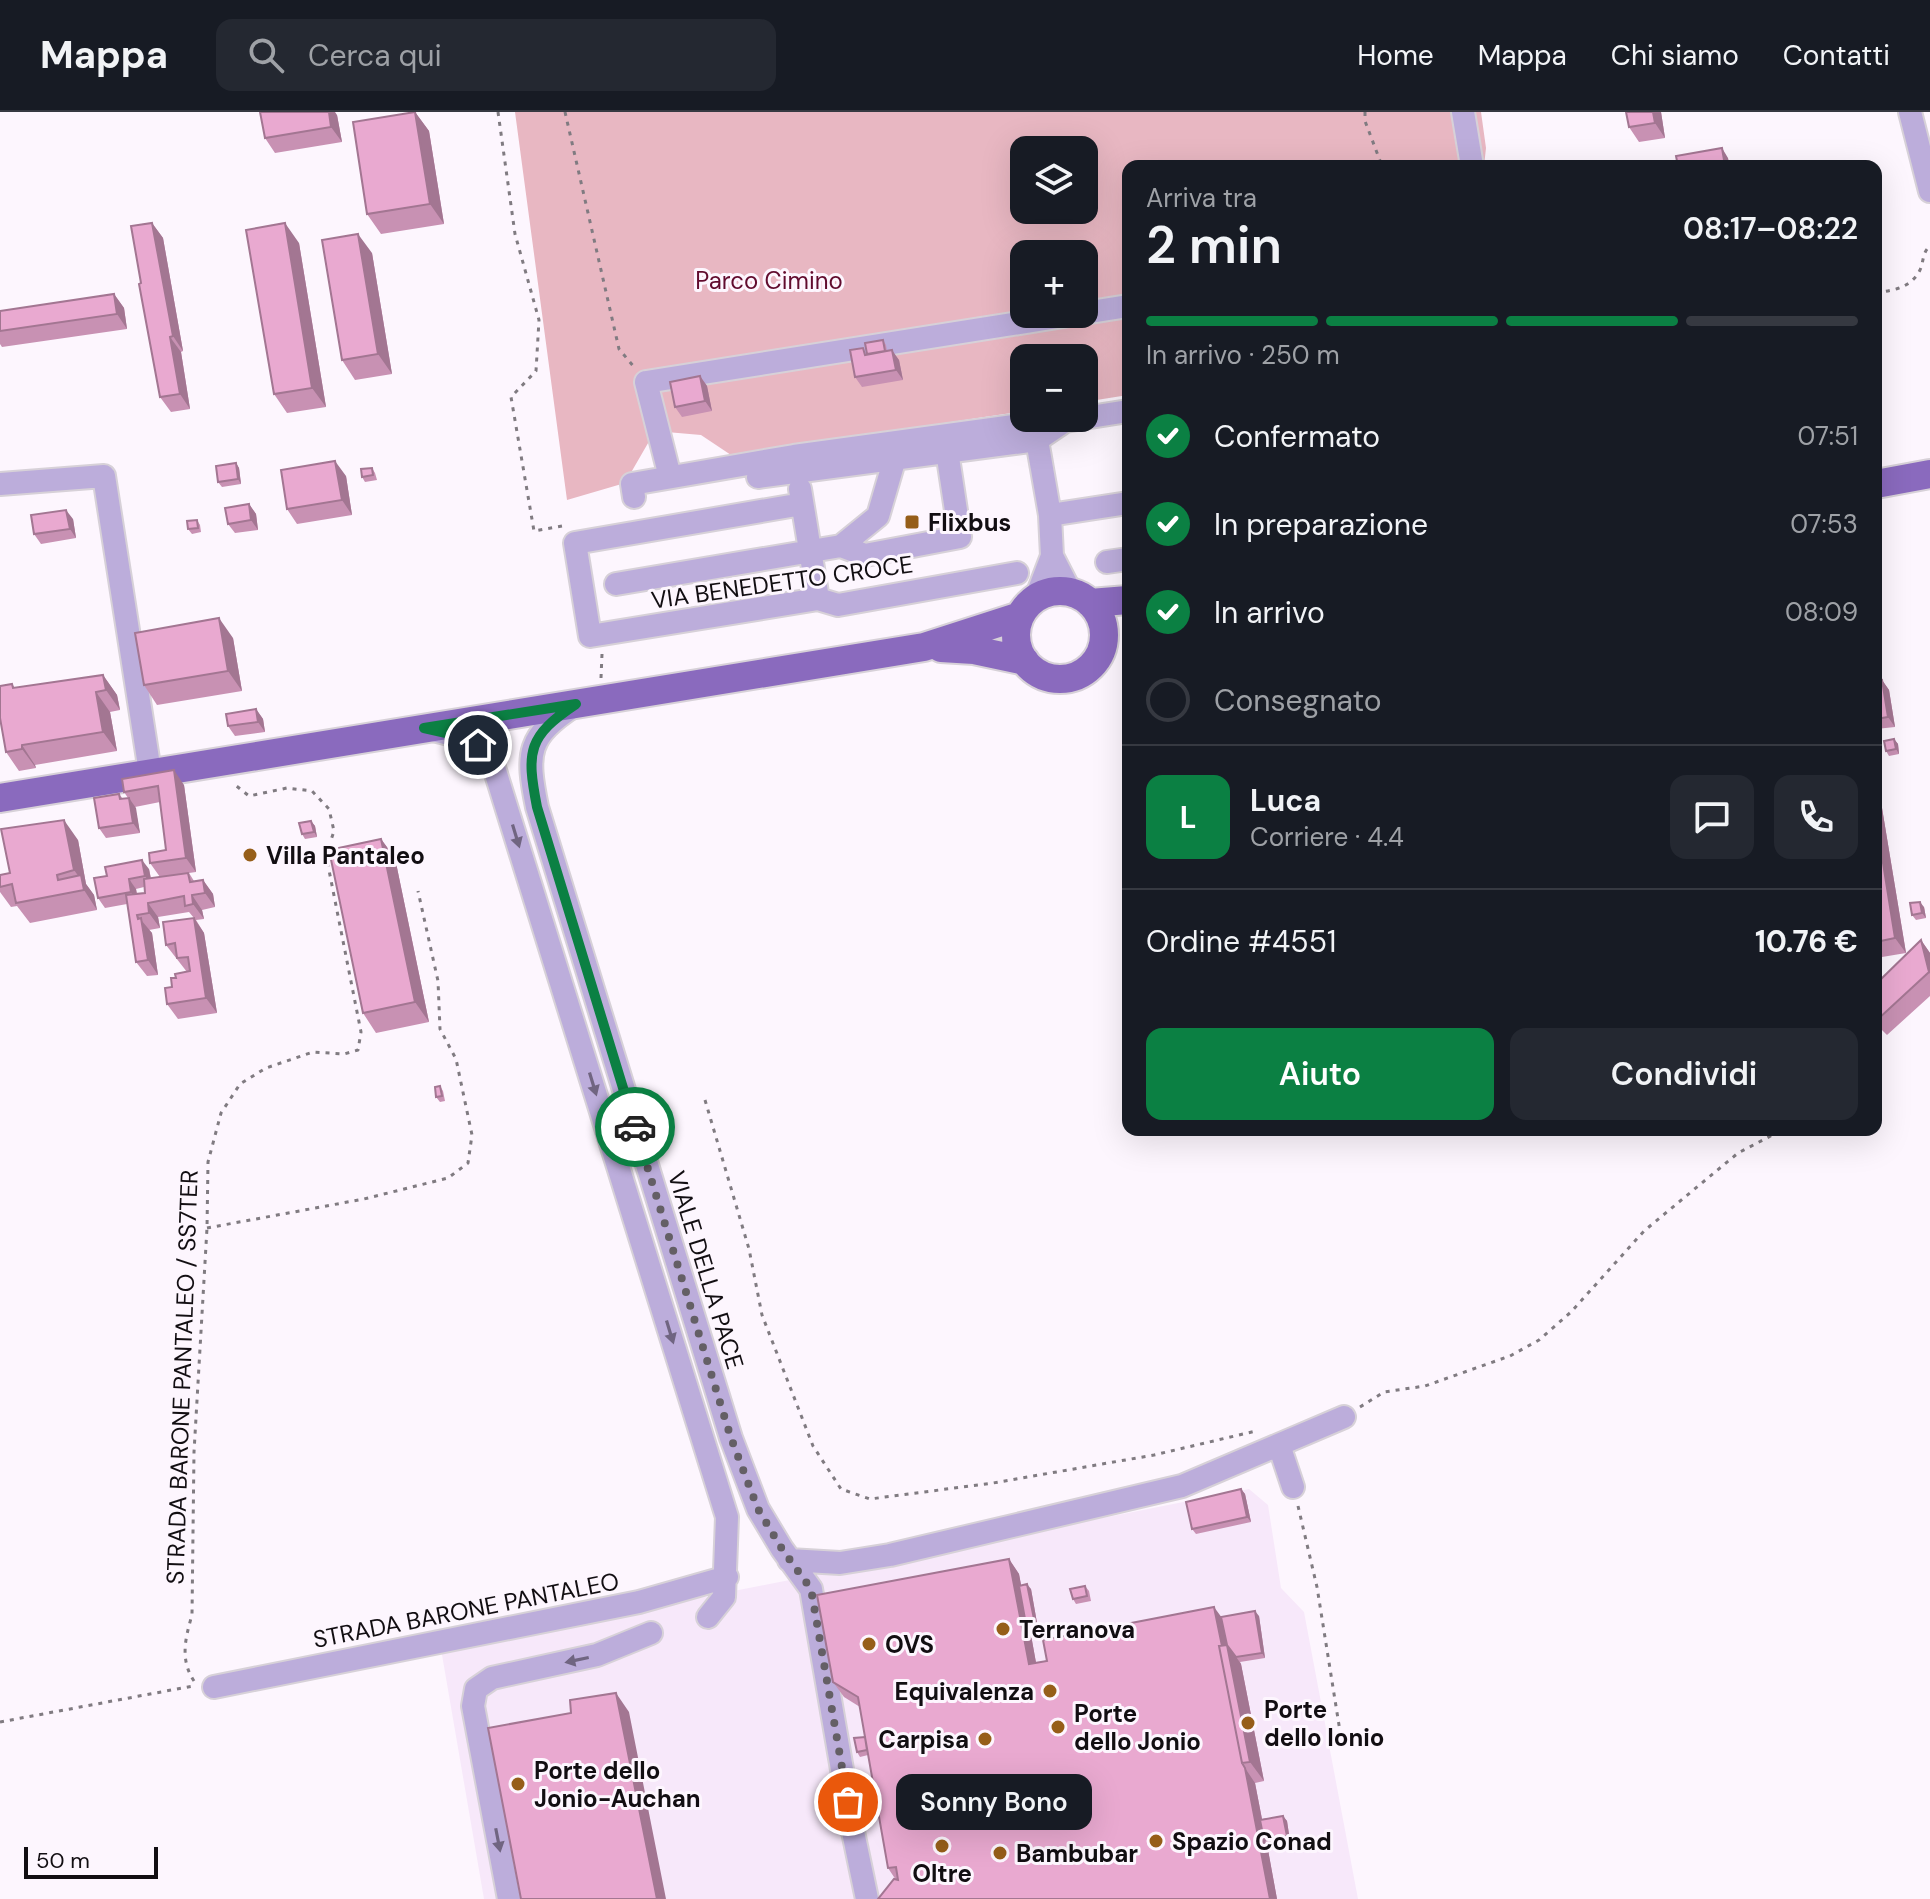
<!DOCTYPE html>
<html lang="it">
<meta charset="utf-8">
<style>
body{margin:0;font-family:"DM Sans",sans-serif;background:#242831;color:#f1f3f6;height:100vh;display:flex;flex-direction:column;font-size:30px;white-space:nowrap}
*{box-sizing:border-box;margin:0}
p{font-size:26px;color:#9ea1a6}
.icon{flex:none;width:44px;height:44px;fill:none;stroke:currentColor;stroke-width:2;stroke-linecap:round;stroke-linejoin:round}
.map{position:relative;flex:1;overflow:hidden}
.drawer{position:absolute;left:1122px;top:48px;width:760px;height:976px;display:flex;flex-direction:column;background:#171b24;border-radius:16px;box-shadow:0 8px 32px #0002}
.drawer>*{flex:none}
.buttons{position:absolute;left:1010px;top:24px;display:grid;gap:16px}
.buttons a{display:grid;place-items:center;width:88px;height:88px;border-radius:16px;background:#171b24;box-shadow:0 8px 32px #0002;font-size:40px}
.scale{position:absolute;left:24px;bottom:20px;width:134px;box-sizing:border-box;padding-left:8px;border:4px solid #120e12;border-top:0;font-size:22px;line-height:28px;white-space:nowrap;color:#120e12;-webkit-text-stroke:6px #fdf6fe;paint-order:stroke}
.pin{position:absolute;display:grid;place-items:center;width:68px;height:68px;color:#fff;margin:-34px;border:4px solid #fff;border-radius:50%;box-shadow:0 2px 8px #0007}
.courier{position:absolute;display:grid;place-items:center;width:80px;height:80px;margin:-40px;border:6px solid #0b8043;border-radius:50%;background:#fff;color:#222;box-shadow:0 2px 10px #0007}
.bubble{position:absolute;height:56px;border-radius:16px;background:#171b24;box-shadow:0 8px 32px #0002;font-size:26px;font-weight:600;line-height:56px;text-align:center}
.head em{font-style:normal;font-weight:600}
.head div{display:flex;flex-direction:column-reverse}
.head{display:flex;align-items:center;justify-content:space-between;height:136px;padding:0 24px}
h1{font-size:52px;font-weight:600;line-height:60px}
.bar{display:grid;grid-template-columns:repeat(4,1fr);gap:12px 8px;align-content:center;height:96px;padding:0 24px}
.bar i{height:10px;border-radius:6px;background:#363941}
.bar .active{background:#0b8043}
.bar p{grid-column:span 4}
.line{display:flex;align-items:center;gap:20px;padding:0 24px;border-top:2px solid #363941}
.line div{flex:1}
.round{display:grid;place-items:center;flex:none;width:84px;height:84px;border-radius:16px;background:#242831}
ol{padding:0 24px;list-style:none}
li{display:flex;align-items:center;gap:24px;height:88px}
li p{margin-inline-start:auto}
li .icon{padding:8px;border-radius:50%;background:#0b8043;color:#fff;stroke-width:4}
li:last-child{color:#9ea1a6}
li i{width:44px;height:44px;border:4px solid #363941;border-radius:50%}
.primary-button{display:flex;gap:16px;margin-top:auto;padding:16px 24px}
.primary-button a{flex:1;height:92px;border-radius:16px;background:#0b8043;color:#fff;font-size:32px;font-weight:600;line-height:92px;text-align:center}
.primary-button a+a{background:#242831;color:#f1f3f6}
header{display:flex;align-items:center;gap:48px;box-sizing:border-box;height:112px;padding:0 40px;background:#171b24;border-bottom:2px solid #363941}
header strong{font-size:38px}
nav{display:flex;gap:44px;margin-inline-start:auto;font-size:28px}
.search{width:560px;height:72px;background:#242831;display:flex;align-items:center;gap:20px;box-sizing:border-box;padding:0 28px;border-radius:16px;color:#9ea1a6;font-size:30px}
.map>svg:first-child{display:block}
.built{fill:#f7e8fa}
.green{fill:#e8b7c2;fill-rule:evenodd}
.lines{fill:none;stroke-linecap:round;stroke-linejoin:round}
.minor-casing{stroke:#d7d1d8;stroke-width:26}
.major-casing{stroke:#d7d1d8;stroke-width:32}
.path{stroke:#807b81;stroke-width:3;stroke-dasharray:4 6;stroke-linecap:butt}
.minor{stroke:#bcaddb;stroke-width:22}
.major{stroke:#8a6abe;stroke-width:28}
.wall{fill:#c891b3;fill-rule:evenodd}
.shaded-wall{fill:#a37692}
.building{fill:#e9a9d0;stroke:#a37692;stroke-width:2}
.oneway{fill:#706581}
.done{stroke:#645f65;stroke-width:8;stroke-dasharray:0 14.4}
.route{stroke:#0b8043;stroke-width:10}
.poi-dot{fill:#965e19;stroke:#fdf6fe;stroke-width:3}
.labels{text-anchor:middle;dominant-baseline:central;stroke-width:6;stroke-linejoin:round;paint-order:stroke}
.park-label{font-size:24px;fill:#610b2e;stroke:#fdf6fe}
.poi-label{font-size:24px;font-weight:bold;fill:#120e12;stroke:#fdf6fe;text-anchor:start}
.street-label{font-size:24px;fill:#120e12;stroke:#fdf6fe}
</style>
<header>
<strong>Mappa</strong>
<div class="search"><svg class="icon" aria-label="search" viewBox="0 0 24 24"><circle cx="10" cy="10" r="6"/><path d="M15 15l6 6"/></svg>Cerca qui</div>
<nav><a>Home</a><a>Mappa</a><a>Chi siamo</a><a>Contatti</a></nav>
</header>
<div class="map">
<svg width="1930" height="1787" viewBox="0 0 1930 1787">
<rect width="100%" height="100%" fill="#fdf6fe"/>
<path class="built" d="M1249,1377L1268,1393L1281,1476L1304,1500L1358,1787H484L441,1537Z"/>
<path class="green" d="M515,0H1481L1486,36L1484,54H1128V283L1084,290V246H1024V299L731,343L701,323L655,319L625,371L567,388ZM1024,38H1084V98H1024ZM1024,142H1084V202H1024Z"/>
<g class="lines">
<defs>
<path id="minor" d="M1463,0L1472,54
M1910,0L1930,79
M1084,201L1128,194
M670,365L646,270L1076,202
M758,365L1037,328L1065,309L1128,299
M0,372L104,364L150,660
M800,377L818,487
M634,385L632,372L794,344L1020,313L1037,328L1050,403L1052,444L1036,486
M802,392L575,431L590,524L818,487L838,493L1017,461
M1050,403L1128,391
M841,434L865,443L960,425L947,339
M1052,444L1071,481
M1107,450L1128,447
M616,472L841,434L878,404L895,346
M575,593C527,625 526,640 537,695L731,1326L758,1397L782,1437L811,1477L851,1710L867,1787
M433,618C460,624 474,629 492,649L727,1405L724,1485L708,1505
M1279,1333L1293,1375
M789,1448L840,1451L890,1443L1182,1374L1344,1305
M214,1575L639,1490L727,1465
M509,1787L473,1594L476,1577L492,1566L597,1543L651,1521"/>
<path id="major" d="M1876,372L1930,362
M1016 523a44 44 0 1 1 88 0a44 44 0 1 1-88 0Z
M1090,491L1128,488
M941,536L974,538L1025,549
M0,686L924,535L1020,504"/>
</defs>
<use href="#minor" class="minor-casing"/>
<use href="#major" class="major-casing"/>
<path class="path" d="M498,0L515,122L539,208L536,259L511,285L534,419L562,414
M565,0L619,237L634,255
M1365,0V9L1382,54
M1876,181C1894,178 1911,176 1920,158C1924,149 1922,141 1930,134
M601,566L602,542
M705,988L749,1137L762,1203L813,1334L841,1377L870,1387L993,1371L1154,1343L1256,1319
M207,1116L364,1087L448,1066L468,1051L472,1023L456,947L440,917L438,869L418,779
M1360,1295L1384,1280L1425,1274L1510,1244L1539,1228L1571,1200L1644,1119L1738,1041L1782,1018
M1298,1394L1317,1475L1342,1632
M194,1569C180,1548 185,1527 192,1503L194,1340L207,1116L208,1050L221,1001L240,972L266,956L313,940L344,942L358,938L361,920L326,743L334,719L329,697L312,679L287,676L249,684L234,672
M0,1610L193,1574"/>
<use href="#minor" class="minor"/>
<use href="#major" class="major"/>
</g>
<path class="wall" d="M415,0L429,19L444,112L381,122L367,102Z
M1626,0H1661L1665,26L1639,30L1629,15Z
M337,3L342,30L275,41L265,26Z
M152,111L163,126L183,239L181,240L190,297L171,300L160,285L141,171Z
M299,131L326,295L287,301L274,282Z
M372,141L392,262L355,268L342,248Z
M114,182L124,196L127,217L2,235L0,232V199Z
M883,228L886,233L887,239L899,248L903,268L862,275L855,265L867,241Z
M700,264L707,274L712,299L682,305L675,295Z
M236,351L239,356L241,372L222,375L218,370Z
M372,356L375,361L377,368L365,370L362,365Z
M346,364L352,403L297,412L287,397Z
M249,392L256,402L258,418L235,421L228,412Z
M73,407L76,426L41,432L34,422Z
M197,408L200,413L201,420L192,422L188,417Z
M233,526L242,579L157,593L144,573Z
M103,563L117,583L120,598L110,600L117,639L35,653L36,656L19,659L6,640L12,572L15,576Z
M1882,568L1889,578L1895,615L1876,617V569Z
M256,597L263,607L265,620L235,624L228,614Z
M1894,627L1898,632L1899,642L1889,644L1886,639Z
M122,667L184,673L196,760L189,761L194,769L203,768L213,782L215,795L202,798L204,807L196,808L204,821L217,901L178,907L167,892L176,866L187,860L166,833L194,806L189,800L158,805L160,816L149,818L152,821L158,863L147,864L136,850L127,792L105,796L98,786L94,766L149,757L151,766L160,765L150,751L166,738L160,690L135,695L140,721L106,726L99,716L119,682L123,687L128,686L124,680ZM144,775L145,781L137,782L136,777Z
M1876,688L1882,696L1906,841L1876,846Z
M311,709L315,714L317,725L305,727L302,722Z
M381,727L395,746L429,910L376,921L363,901Z
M78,728L86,772L94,783L97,798L30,811L17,794L11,795L0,780V763L10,761Z
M1924,795L1926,806L1916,808L1912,803Z
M1921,828L1930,841V884L1887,923L1876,912V872Z
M440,974L443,979L445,989L440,990L436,985Z
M1241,1377L1245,1382L1251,1410L1196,1422L1192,1417Z
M1009,1447L1019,1462L1021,1474L1031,1477L1039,1522L1031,1523L1036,1551L1221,1505L1259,1504L1265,1546L1240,1550L1241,1552L1264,1669L1255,1671L1262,1707L1283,1704L1287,1709L1290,1729L1267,1733L1277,1787H878L896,1768L888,1756L868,1643L860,1645L857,1640L865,1625L860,1595L844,1585L833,1570Z
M1085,1474L1089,1479L1091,1489L1076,1492L1073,1487Z"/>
<path class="shaded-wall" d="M329,0H335L337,3L342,30L331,15Z
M415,0L429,19L444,112L430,92Z
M1653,0H1661L1665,26L1655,11Z
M1722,36L1728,46L1730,54H1725Z
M152,111L163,126L183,239L173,224Z
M285,111L299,131L326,295L312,276Z
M358,122L372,141L392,262L378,242Z
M114,182L124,196L127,217L117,202Z
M170,225L181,240L190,297L180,282Z
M892,238L899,248L903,268L896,258Z
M700,264L707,274L712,299L705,289Z
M335,349L346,364L352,403L342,388Z
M236,351L239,356L241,372L238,367Z
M249,392L256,402L258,418L251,408Z
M66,398L73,407L76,426L70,417Z
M219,506L233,526L242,579L228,559Z
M1876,508L1878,511L1880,543L1876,537Z
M103,563L117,583L120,598L106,578Z
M1882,568L1889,578L1895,615L1888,605Z
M96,580L110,600L117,639L103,620Z
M256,597L263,607L265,620L258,610Z
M1894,627L1898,632L1899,642L1896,637Z
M22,633L35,653L36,656L22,637Z
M174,658L184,673L196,760L186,746Z
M129,686L136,696L140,721L133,711Z
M1876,688L1882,696L1906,841L1895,826L1876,707Z
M64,708L78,728L86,772L94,783L97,798L84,778L82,769L74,758Z
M311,709L315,714L317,725L314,720Z
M381,727L395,746L429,910L415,890Z
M142,748L149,757L152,774L145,764Z
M129,767L136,777L138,790L131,780Z
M203,768L213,782L215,795L205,781Z
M192,783L202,798L204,807L193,792Z
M1920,790L1924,795L1926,806L1922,801Z
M148,791L158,805L160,816L149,801Z
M137,803L152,821L158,863L148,848Z
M194,806L204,821L217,901L206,886Z
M1921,828L1930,841V862L1929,860Z
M1241,1377L1245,1382L1251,1410L1247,1405Z
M1009,1447L1019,1462L1030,1518H1027L1031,1523L1039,1567L1029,1552Z
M1027,1472L1031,1477L1039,1522L1036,1517Z
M1214,1495L1225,1510L1230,1536L1241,1552L1264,1669L1250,1650L1244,1651Z
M1255,1499L1259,1504L1265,1546L1262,1541Z
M616,1581L629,1600L666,1787H657Z
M1245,1656L1255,1671L1266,1728H1264L1267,1732L1277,1787H1270Z
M1283,1704L1287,1709L1290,1729L1287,1724Z"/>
<path class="building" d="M260,0H329L331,15L265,26Z
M415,0L430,92L367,102L353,10Z
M1626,0H1653L1655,11L1629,15Z
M1722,36L1725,54H1678L1676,44Z
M152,111L173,224L170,225L180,282L160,285L139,172L141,171L131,114Z
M285,111L312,276L274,282L246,118Z
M358,122L378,242L342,248L322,128Z
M114,182L117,202L0,219V199Z
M883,228L885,239L867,242L865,231Z
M863,236L865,243L892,238L896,258L855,265L850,238Z
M700,264L705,289L675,295L670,270Z
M335,349L342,388L287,397L281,358Z
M236,351L238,367L218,370L216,354Z
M372,356L373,363L362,365L361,357Z
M249,392L251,408L228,412L225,396Z
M66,398L70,417L34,422L31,403Z
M197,408L198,416L188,417L187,409Z
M219,506L228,559L144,573L135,521Z
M103,563L106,578L96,580L103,620L22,633V637L6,640L0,606V574L12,572L13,576Z
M1882,568L1888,605L1876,607V569Z
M256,597L258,610L228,614L226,602Z
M1894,627L1896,637L1886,639L1884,629Z
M174,658L186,746L150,751L149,741L166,738L158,674L124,680L122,667Z
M119,682L120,687L129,686L133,711L99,716L94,686Z
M1876,707L1895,826L1876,830Z
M64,708L74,758L57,763L58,768L81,763L84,778L16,791L12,772L0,775V763L10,761L1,717Z
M311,709L314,720L302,722L299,711Z
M381,727L415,890L363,901L329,738Z
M142,748L145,764L129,767L131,780L98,786L94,766L107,764L105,755Z
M188,761L190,770L203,768L205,781L192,783L193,792L185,794L184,784L148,791L149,801L137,803L138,807L141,806L148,848L136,850L126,783L145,781L144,767Z
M1920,790L1922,801L1912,803L1910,791Z
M194,806L206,886L167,892L165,876L172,875L171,866H176L175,862L190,859L188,845L177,846L175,831L166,833L163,810Z
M1921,828L1929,860L1877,908L1876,872Z
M440,974L442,984L436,985L435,975Z
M1241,1377L1247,1405L1192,1417L1186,1390Z
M1009,1447L1029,1552L1047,1549L1043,1528L1214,1495L1222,1534H1219L1242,1651L1245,1656L1270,1787H878L894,1767L898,1768L896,1755L888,1756L858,1585L833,1570L817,1483Z
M1027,1472L1036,1517L1027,1518L1019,1474Z
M1085,1474L1087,1484L1073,1487L1070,1477Z
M1255,1499L1262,1541L1236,1545L1227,1533L1221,1505Z
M1227,1533L1250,1650L1242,1651L1219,1534Z
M616,1581L657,1787H521L488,1616L571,1601L570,1588Z
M865,1625L867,1638L857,1640L854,1626Z
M1283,1704L1287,1724L1264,1728L1260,1708Z"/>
<defs><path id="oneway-solid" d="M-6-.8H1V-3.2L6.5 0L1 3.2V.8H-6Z" transform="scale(2)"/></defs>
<g class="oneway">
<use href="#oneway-solid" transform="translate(516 724) rotate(73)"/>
<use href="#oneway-solid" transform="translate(593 972) rotate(73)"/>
<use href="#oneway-solid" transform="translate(670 1220) rotate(73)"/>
<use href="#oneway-solid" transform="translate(577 1548) rotate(168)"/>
<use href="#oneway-solid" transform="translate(498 1728) rotate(79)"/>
</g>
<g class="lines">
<path class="done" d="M635,1015L731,1326L758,1397L782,1437L811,1477L848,1690"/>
<path class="route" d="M478,633L455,623L424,616L576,592C528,624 526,639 537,695L635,1015"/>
</g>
<g class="poi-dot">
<rect x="904" y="402" width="16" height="16" rx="4"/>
<circle cx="250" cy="743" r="8"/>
<circle cx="1003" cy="1517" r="8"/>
<circle cx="869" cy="1532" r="8"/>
<circle cx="1050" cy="1579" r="8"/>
<circle cx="1248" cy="1611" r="8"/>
<circle cx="1058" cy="1615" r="8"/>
<circle cx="985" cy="1627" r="8"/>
<circle cx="518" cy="1672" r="8"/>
<circle cx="1156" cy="1729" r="8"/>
<circle cx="942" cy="1734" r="8"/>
<circle cx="1000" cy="1741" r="8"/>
</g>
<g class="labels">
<g class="park-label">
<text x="769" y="168">Parco Cimino</text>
</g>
<g class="poi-label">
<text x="928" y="410">Flixbus</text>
<text x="266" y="743">Villa Pantaleo</text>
<text x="1019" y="1517">Terranova</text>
<text x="885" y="1532">OVS</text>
<text x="1034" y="1579" text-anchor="end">Equivalenza</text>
<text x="1264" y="1597">Porte<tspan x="1264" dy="28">dello Ionio</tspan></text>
<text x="1074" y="1601">Porte<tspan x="1074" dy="28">dello Jonio</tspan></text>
<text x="969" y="1627" text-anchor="end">Carpisa</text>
<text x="534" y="1658">Porte dello<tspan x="534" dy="28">Jonio-Auchan</tspan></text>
<text x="1172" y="1729">Spazio Conad</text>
<text x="1016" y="1741">Bambubar</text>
<text x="942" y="1761" text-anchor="middle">Oltre</text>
</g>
<g class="street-label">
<text transform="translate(782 470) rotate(-8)">VIA BENEDETTO CROCE</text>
<text transform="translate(706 1158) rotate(73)">VIALE DELLA PACE</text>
<text transform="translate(182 1265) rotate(-88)">STRADA BARONE PANTALEO / SS7TER</text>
<text transform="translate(466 1498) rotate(-11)">STRADA BARONE PANTALEO</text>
</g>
</g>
</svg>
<div class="buttons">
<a><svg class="icon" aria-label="layers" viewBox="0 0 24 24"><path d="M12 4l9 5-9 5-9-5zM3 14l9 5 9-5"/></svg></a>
<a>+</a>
<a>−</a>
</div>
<div class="scale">50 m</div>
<div class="pin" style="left:848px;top:1690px;background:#ea580c"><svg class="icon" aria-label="bag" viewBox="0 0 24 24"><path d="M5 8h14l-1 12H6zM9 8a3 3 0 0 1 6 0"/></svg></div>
<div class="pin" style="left:478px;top:633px;background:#1f2937"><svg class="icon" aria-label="home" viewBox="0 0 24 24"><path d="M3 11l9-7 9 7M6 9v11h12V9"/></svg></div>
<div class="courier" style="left:635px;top:1015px"><svg class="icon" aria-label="car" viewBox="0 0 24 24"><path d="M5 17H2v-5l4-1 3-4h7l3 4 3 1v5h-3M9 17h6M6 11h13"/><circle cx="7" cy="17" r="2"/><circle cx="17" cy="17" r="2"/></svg></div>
<div class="bubble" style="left:896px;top:1662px;width:196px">Sonny Bono</div>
<section class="drawer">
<div class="head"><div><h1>2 min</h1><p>Arriva tra</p></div><em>08:17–08:22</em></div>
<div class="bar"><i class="active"></i><i class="active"></i><i class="active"></i><i></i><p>In arrivo · 250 m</p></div>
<ol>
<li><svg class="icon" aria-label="check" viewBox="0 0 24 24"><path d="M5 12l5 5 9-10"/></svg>Confermato<p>07:51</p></li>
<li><svg class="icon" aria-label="check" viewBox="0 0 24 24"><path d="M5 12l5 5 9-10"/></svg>In preparazione<p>07:53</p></li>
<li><svg class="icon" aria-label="check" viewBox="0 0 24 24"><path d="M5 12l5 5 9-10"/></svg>In arrivo<p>08:09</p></li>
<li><i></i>Consegnato</li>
</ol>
<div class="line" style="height:144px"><b class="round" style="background:#0b8043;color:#fff">L</b><div><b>Luca</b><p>Corriere · 4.4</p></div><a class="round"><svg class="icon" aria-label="chat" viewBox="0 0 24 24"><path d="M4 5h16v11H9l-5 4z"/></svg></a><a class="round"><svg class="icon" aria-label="phone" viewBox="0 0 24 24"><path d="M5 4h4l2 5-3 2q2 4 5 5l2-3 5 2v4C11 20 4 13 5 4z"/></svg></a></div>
<div class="line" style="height:104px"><div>Ordine #4551</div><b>10.76 €</b></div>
<div class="primary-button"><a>Aiuto</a><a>Condividi</a></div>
</section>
</div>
